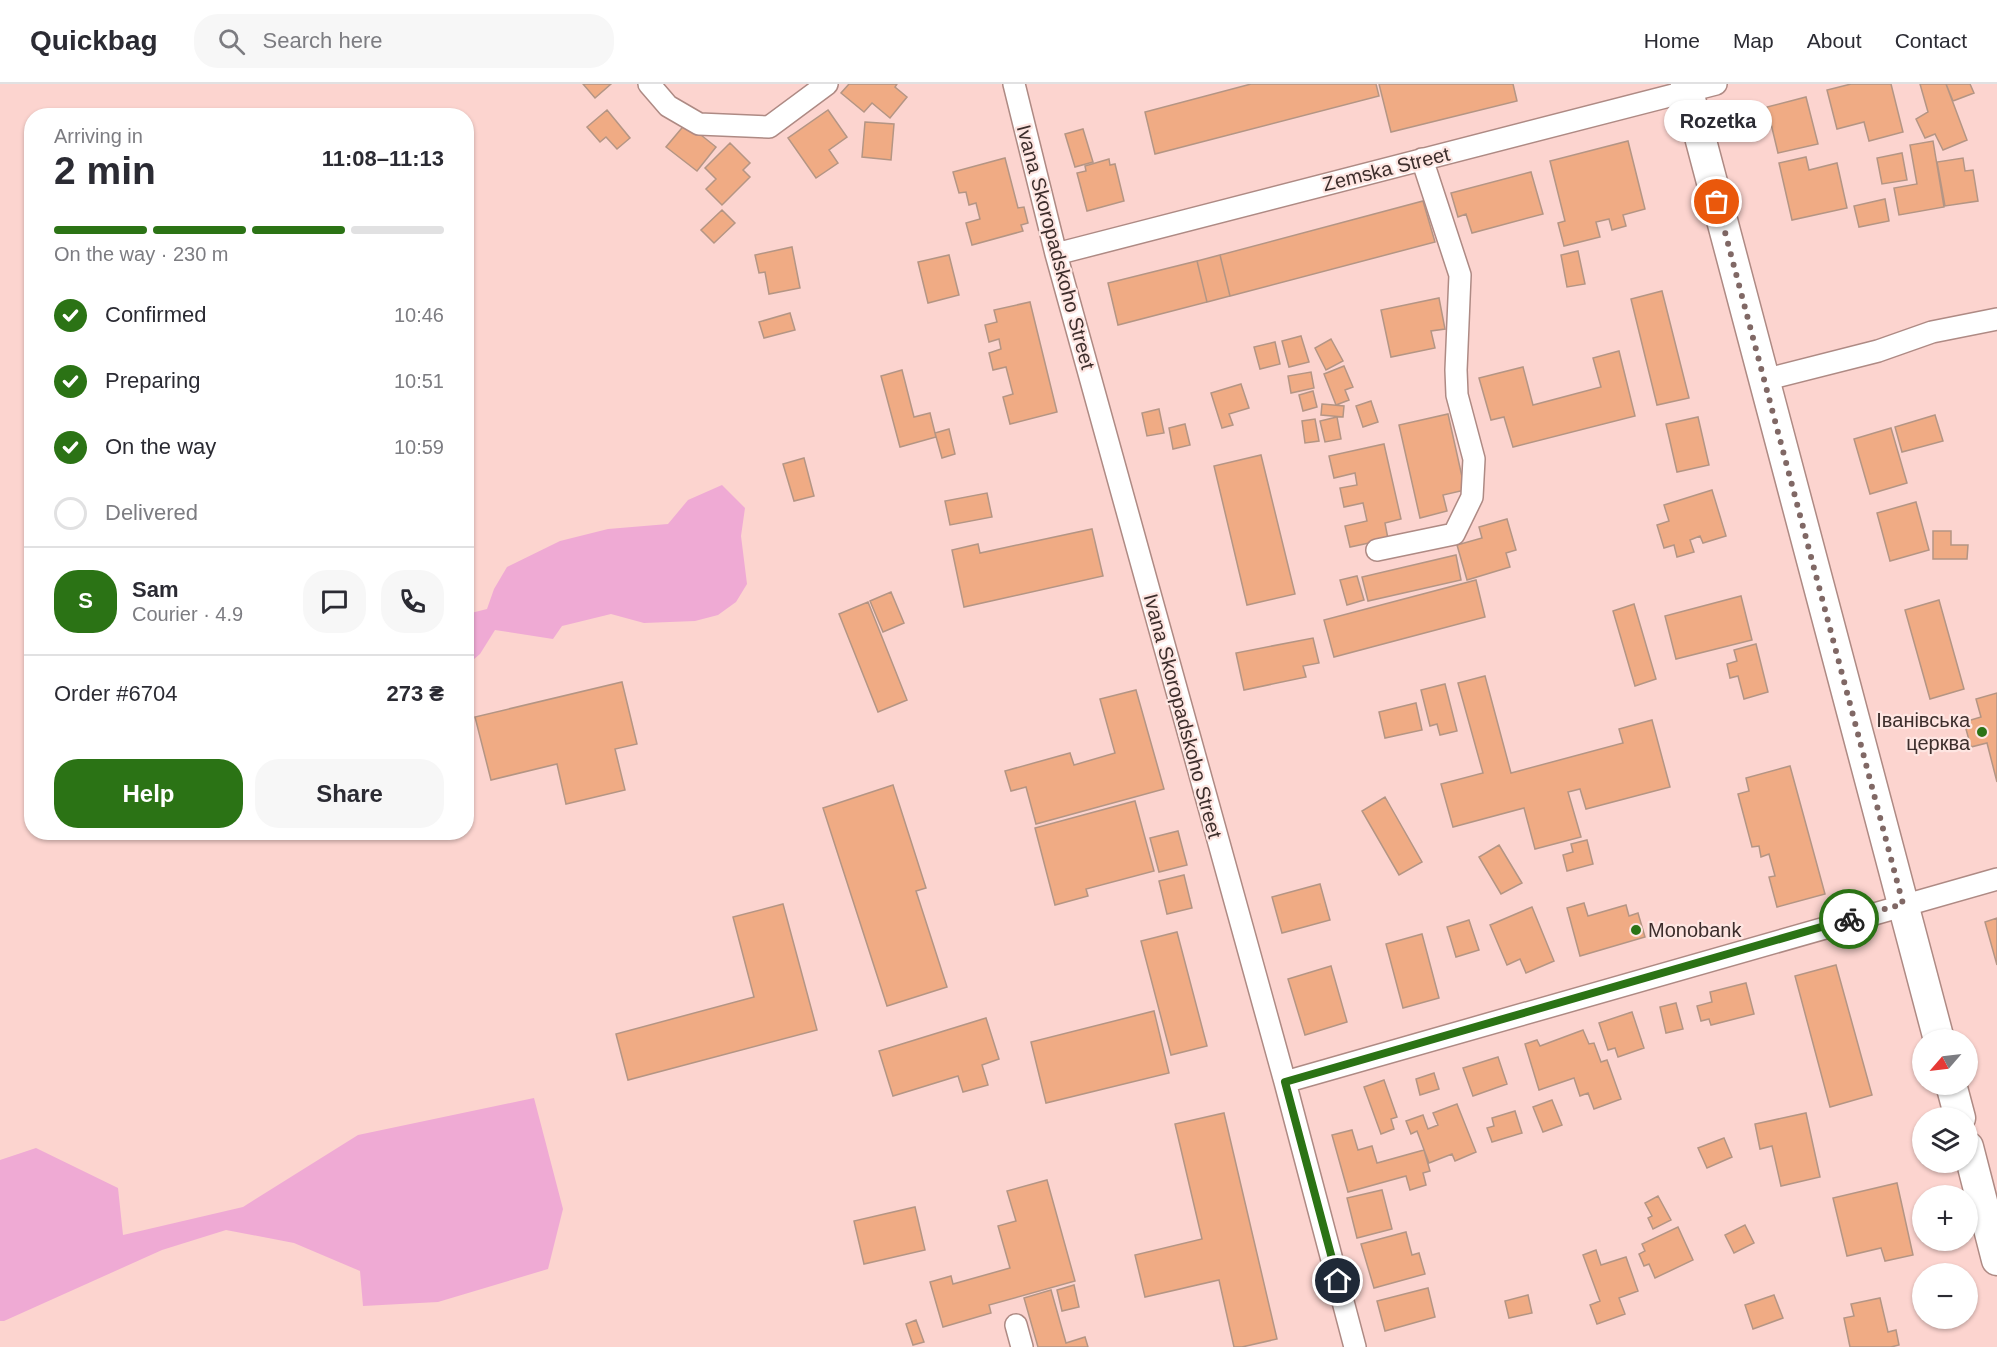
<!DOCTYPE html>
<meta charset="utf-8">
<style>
body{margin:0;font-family:Helvetica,sans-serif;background:#f7f7f7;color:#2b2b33;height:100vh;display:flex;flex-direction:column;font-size:22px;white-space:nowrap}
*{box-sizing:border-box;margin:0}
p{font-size:20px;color:#7c7c81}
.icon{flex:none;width:33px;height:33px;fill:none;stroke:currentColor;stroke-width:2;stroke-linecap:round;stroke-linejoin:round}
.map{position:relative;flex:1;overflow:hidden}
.sheet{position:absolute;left:24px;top:24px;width:450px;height:732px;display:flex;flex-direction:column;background:#fff;border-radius:24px;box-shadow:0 2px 4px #0004}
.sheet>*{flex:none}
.needle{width:39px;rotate:242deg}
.tools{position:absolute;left:1912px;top:945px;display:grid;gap:12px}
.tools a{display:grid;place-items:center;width:66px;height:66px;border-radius:50%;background:#fff;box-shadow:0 2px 4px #0004;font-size:30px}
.pin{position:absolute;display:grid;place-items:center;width:51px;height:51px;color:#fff;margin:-26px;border:3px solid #fff;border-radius:50%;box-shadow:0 2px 6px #0007}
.courier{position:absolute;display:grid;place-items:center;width:60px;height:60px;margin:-30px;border:4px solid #2b7315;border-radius:50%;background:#fff;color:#222;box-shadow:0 2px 8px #0007}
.bubble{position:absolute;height:42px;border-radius:21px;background:#fff;box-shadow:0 2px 4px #0004;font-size:20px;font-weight:700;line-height:42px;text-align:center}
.head em{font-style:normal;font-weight:700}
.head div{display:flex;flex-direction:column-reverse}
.head{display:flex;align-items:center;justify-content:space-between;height:102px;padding:0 30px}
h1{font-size:39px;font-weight:700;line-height:45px}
.bar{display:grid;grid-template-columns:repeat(4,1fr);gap:9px 6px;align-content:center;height:72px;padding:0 30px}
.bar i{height:8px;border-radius:4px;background:#e1e1e2}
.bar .selected{background:#2b7315}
.bar p{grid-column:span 4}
.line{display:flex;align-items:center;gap:15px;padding:0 30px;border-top:2px solid #e1e1e2}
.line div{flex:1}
.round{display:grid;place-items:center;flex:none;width:63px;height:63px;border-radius:24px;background:#f7f7f7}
ol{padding:0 30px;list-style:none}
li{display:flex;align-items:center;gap:18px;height:66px}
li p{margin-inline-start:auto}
li .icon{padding:6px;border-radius:50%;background:#2b7315;color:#fff;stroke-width:4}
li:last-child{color:#7c7c81}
li i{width:33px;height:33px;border:3px solid #e1e1e2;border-radius:50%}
.primary-button{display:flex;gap:12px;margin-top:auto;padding:12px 30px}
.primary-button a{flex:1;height:69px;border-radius:24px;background:#2b7315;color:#fff;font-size:24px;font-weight:700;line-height:69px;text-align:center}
.primary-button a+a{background:#f7f7f7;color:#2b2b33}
header{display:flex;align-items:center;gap:36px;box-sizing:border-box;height:84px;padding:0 30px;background:#fff;border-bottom:2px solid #e1e1e2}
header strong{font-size:28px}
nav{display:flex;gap:33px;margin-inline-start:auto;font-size:21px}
.search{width:420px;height:54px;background:#f7f7f7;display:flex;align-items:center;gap:15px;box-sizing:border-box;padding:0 21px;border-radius:24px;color:#7c7c81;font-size:22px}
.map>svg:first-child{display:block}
.water{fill:#efaad4}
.building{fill:#f0ab84;stroke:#b49584;stroke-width:1.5}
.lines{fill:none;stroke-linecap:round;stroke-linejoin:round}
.minor-casing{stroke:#ae8a84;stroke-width:24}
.secondary-casing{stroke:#ae8a84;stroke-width:33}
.minor{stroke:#fff;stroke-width:21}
.secondary{stroke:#fff;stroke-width:30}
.done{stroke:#806865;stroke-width:6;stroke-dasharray:0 10.8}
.route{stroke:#2b7315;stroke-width:8}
.poi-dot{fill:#2b7315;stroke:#fee6e2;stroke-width:2}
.labels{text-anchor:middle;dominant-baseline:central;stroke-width:4.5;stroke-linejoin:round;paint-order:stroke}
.street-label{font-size:20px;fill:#3d2e2c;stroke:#fee6e2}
.poi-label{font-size:20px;fill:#3d2e2c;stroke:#fee6e2;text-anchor:end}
</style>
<header>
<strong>Quickbag</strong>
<div class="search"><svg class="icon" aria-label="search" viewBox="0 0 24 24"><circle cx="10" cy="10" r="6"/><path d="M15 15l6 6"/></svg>Search here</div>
<nav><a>Home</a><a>Map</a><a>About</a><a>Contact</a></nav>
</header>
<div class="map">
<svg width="1997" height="1263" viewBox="0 0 1997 1263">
<rect width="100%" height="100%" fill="#fcd4cf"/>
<path class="water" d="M722,401L745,424L741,452L747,500L736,518L718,531L695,537L644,539L611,530L562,542L553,555L495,546L480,570L467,581V530L487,525L494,505L507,483L560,457L608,445L668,440L688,416Z
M534,1014L563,1125L548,1185L438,1218L363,1222L360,1187L294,1159L226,1146L162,1166L4,1237H0V1076L36,1064L118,1104L123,1151L243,1123L358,1051Z"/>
<path class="building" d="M583,0H611L595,14Z
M849,0H897L895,3L907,13L890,34L872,19L864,28L841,9Z
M1251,0H1376L1379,12L1155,70L1145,28Z
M1379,0H1513L1517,17L1391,48Z
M1851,0H1891L1903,48L1869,57L1864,38L1837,45L1827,6Z
M1920,0H1946L1967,56L1943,66L1935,50L1925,54L1916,35L1928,28Z
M1946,0H1970L1974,9L1953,17Z
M1806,13L1818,60L1778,69L1767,23Z
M607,26L630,54L617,65L606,53L600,58L587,43Z
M828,26L847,53L829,66L838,79L816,94L788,54Z
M865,38L894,40L891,76L862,73Z
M686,39L716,63L697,87L666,63Z
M1083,45L1093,78L1075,83L1065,50Z
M1628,57L1645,125L1623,131L1626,142L1612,146L1609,135L1596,138L1600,153L1564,162L1558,139L1565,137L1550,77Z
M1933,57L1944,123L1899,131L1894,104L1917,100L1910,61Z
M730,59L750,79L743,86L750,93L722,121L706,105L716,95L705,84Z
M1902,69L1907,96L1882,100L1877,74Z
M1806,73L1809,86L1837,79L1847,124L1792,136L1779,79Z
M1005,74L1018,124L1024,123L1028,139L1021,141L1023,147L972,161L966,139L980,135L976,119L969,121L966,108L959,109L953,88Z
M1963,74L1965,87L1973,86L1978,117L1945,122L1937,78Z
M1109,75L1110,81L1115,80L1124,117L1087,127L1077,89L1086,87L1085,82Z
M1531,88L1543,130L1472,149L1466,130L1458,133L1451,109Z
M1885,115L1889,137L1859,143L1854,122Z
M1423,117L1435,158L1230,212L1220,171Z
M722,126L735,139L714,159L701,146Z
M792,163L800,204L769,210L765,188L759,189L755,171Z
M1578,167L1585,200L1567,203L1561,171Z
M949,171L959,211L928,219L918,178Z
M1220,171L1230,212L1207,218L1197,177Z
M1197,177L1207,218L1118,241L1108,199Z
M1662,207L1689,314L1657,321L1631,215Z
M1439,214L1445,245L1431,247L1435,264L1391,273L1381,226Z
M1030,218L1057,328L1010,340L1003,313L1013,310L1006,283L993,286L989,269L1001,265L999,255L989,258L985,241L997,238L994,226Z
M790,229L795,246L764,254L759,238Z
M1301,252L1309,278L1289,283L1282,257Z
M1331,255L1343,277L1326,286L1315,264Z
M1275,258L1280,280L1260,285L1254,263Z
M1619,267L1635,332L1513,363L1504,333L1491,336L1479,294L1523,283L1533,321L1601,303L1593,274Z
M1344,282L1353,303L1345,306L1349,316L1336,321L1324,290Z
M902,286L914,333L930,329L936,353L900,363L881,292Z
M1311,288L1314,304L1291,309L1288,292Z
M1241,300L1249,324L1229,330L1233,341L1222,344L1211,309Z
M1313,307L1317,323L1303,327L1299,311Z
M1371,317L1378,338L1363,343L1356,322Z
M1322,320L1344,322L1343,333L1321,331Z
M1159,325L1164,349L1147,352L1142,329Z
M1448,330L1465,406L1443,411L1447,427L1420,434L1399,341Z
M1935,331L1943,357L1902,368L1895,343Z
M1337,333L1341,355L1325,358L1320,337Z
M1698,333L1709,381L1677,388L1666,340Z
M1315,335L1319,357L1305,359L1302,337Z
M1185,340L1190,361L1173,365L1169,344Z
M1891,344L1907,399L1870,410L1854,355Z
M949,345L955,370L942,374L935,349Z
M1384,360L1401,435L1385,439L1388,455L1350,463L1345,442L1367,437L1363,419L1344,423L1340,404L1357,401L1355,389L1334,394L1329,372Z
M1261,371L1295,510L1247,521L1214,382Z
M804,374L814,412L794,417L783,380Z
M1712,406L1726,452L1703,459L1700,452L1690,456L1694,468L1677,473L1674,461L1664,464L1657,441L1669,437L1664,421Z
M987,409L992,433L950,441L945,417Z
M1916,418L1929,466L1890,477L1877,429Z
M1507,435L1516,466L1506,469L1510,483L1467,496L1457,461L1482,454L1479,443Z
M1092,445L1103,492L964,523L952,466L978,460L980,469Z
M1933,447H1951V461H1968L1967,475H1933Z
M1456,471L1461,496L1368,517L1362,493Z
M1357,492L1364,516L1347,521L1340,496Z
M1476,496L1485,533L1334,573L1324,536Z
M891,508L904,539L883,548L870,517Z
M1741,512L1752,556L1676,575L1665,532Z
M1939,516L1964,605L1930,615L1905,526Z
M868,518L907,616L878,628L839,530Z
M1634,520L1656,595L1635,602L1613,527Z
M1313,554L1319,579L1303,582L1306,593L1244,606L1236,569Z
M1756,560L1768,608L1744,615L1738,592L1730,594L1727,580L1737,577L1734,566Z
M1485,592L1511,689L1623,659L1619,645L1652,636L1670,703L1586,725L1580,705L1568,708L1581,753L1535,765L1524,724L1453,743L1441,700L1483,689L1458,599Z
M622,598L637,660L615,665L625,706L566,720L557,680L491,696L475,633Z
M1445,600L1457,647L1440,651L1437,640L1430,642L1421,606Z
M1136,606L1164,705L1036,740L1026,703L1011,707L1005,687L1070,669L1074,681L1115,669L1100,615Z
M1997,609V698L1987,659L1971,663L1964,638L1981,633L1976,615Z
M1416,619L1422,646L1385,654L1379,628Z
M1790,682L1825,810L1777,823L1769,793L1775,792L1769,770L1761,773L1759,762L1752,763L1738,710L1749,707L1746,694Z
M893,701L926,804L916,807L947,903L887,922L823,724Z
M1385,713L1422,778L1399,791L1362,727Z
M1135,717L1154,787L1086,805L1088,812L1055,821L1035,744Z
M1178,747L1187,781L1159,788L1150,754Z
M1587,756L1593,780L1567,787L1563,771L1573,768L1571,760Z
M1499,761L1522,799L1501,810L1479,773Z
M1184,791L1192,824L1167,830L1159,797Z
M1320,800L1330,836L1282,849L1272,813Z
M1584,819L1588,832L1626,821L1629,832L1638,829L1645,853L1580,872L1567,824Z
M783,820L817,946L628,996L616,950L754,913L733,833Z
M1532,823L1554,877L1526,889L1520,875L1507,881L1490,841Z
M1997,834V881L1985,838Z
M1469,836L1479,866L1456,873L1447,843Z
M1177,848L1207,962L1171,971L1141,857Z
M1422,850L1439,914L1403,924L1386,860Z
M1836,881L1872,1011L1830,1023L1795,892Z
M1331,882L1347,938L1305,951L1288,895Z
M1746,899L1754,930L1711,941L1709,935L1701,937L1697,922L1712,918L1710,908Z
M1676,919L1683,945L1666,949L1660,923Z
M1154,927L1169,989L1046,1019L1031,958Z
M1632,928L1644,964L1618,973L1615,964L1608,966L1599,939Z
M986,934L999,975L982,981L988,1001L963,1008L958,992L893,1012L879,967Z
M1583,946L1589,960L1594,959L1601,978L1607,976L1621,1015L1594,1025L1588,1009L1580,1012L1574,994L1539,1006L1525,960L1537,956L1540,962Z
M1498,973L1507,1000L1473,1012L1463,984Z
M1434,989L1439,1005L1420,1011L1416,995Z
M1384,996L1397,1033L1391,1035L1394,1045L1381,1050L1364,1003Z
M1552,1016L1562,1041L1543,1048L1533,1023Z
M1457,1020L1476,1068L1455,1077L1452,1070L1429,1079L1417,1047L1411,1050L1406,1037L1423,1031L1428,1045L1438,1041L1433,1029Z
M1515,1027L1522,1049L1492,1058L1487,1044L1494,1042L1492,1034Z
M1224,1029L1277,1255L1242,1263H1234L1219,1196L1145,1213L1135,1171L1202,1155L1175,1040Z
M1806,1029L1820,1093L1781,1102L1772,1062L1760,1065L1755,1040Z
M1352,1046L1358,1066L1372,1062L1377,1079L1424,1066L1430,1087L1423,1089L1426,1101L1410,1106L1406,1092L1348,1108L1332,1051Z
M1724,1054L1732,1073L1707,1084L1698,1064Z
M1047,1096L1075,1197L989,1221L991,1229L943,1243L930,1198L951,1192L953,1200L1010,1184L998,1142L1016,1137L1007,1107Z
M1897,1099L1913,1171L1885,1177L1881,1164L1847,1172L1833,1114Z
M1382,1106L1392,1145L1357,1154L1347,1114Z
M1658,1112L1671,1136L1653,1145L1648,1134L1652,1132L1645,1119Z
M915,1123L925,1166L864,1180L854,1137Z
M1745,1141L1754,1159L1734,1169L1725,1151Z
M1678,1143L1693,1176L1655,1194L1649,1180L1644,1182L1639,1170L1645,1167L1642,1160Z
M1406,1148L1412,1171L1419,1169L1425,1190L1374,1204L1361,1160Z
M1596,1166L1601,1181L1626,1173L1638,1207L1619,1214L1625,1230L1597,1240L1590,1221L1600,1217L1583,1171Z
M1074,1201L1079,1223L1062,1227L1057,1206Z
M1428,1204L1435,1233L1385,1247L1377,1217Z
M1051,1206L1066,1259L1085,1253L1088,1263H1038L1024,1214Z
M1528,1211L1532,1229L1509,1234L1505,1217Z
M1774,1211L1783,1234L1753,1245L1745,1221Z
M1880,1214L1888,1248L1896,1246L1899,1261L1891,1263H1850L1844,1234L1854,1232L1851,1220Z
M916,1236L924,1258L913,1261L906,1240Z"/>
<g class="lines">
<defs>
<path id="minor" d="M649,0L668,22L699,40L769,43L827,0
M1014,0L1056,170L1285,998L1355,1263
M1056,170L1716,0
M1764,296L1878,267L1932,248L1997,235
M1377,466L1454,450L1472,413L1474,375L1457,311L1456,286L1460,191L1422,75
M1285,998L1997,795
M1016,1241L1022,1263"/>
<path id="secondary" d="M1686,0L1939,956
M1951,1000L1960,1034
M1968,1063L1997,1176"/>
</defs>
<use href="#minor" class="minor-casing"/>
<use href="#secondary" class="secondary-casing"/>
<use href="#minor" class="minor"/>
<use href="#secondary" class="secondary"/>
</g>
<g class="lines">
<path class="done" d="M1717,118L1903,820L1849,835"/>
<path class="route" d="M1338,1197L1285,998L1849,835"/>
</g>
<g class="poi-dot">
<circle cx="1982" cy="648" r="6"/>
<circle cx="1636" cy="846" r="6"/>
</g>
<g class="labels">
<g class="street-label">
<text transform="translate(1386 85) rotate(-14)">Zemska Street</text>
<text transform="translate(1056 163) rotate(75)">Ivana Skoropadskoho Street</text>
<text transform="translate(1183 632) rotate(75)">Ivana Skoropadskoho Street</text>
</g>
<g class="poi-label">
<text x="1970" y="636">Іванівська<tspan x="1970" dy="23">церква</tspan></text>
<text x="1648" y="846" text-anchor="start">Monobank</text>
</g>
</g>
</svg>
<div class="tools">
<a><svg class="needle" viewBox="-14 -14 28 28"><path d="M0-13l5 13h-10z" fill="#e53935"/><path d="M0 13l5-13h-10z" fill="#7c7c81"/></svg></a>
<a><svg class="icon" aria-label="layers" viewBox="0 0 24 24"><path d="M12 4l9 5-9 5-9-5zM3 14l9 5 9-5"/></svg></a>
<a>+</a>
<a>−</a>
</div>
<div class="pin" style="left:1717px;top:118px;background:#ea580c"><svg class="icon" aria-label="bag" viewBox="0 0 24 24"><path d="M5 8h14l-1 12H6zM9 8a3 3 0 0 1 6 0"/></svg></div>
<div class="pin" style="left:1338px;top:1197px;background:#1f2937"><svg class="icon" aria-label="home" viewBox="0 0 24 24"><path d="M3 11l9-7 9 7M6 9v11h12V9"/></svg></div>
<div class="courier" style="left:1849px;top:835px"><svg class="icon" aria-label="bike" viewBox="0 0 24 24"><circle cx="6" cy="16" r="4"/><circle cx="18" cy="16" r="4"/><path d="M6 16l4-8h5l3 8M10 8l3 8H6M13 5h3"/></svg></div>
<div class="bubble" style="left:1664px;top:16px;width:108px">Rozetka</div>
<section class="sheet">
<div class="head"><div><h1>2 min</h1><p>Arriving in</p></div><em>11:08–11:13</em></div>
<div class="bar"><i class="selected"></i><i class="selected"></i><i class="selected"></i><i></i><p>On the way · 230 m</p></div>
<ol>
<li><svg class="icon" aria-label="check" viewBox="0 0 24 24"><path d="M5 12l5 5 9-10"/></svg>Confirmed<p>10:46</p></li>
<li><svg class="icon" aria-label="check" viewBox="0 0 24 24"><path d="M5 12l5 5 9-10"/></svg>Preparing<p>10:51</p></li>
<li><svg class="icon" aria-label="check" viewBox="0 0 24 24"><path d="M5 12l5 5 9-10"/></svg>On the way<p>10:59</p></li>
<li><i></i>Delivered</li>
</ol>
<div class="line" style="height:108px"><b class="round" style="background:#2b7315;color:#fff">S</b><div><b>Sam</b><p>Courier · 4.9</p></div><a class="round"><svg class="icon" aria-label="chat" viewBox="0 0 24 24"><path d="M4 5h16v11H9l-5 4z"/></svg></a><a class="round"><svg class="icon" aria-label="phone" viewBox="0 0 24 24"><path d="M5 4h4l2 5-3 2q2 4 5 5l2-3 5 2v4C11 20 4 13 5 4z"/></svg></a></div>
<div class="line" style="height:78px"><div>Order #6704</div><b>273 ₴</b></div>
<div class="primary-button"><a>Help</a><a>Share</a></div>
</section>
</div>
